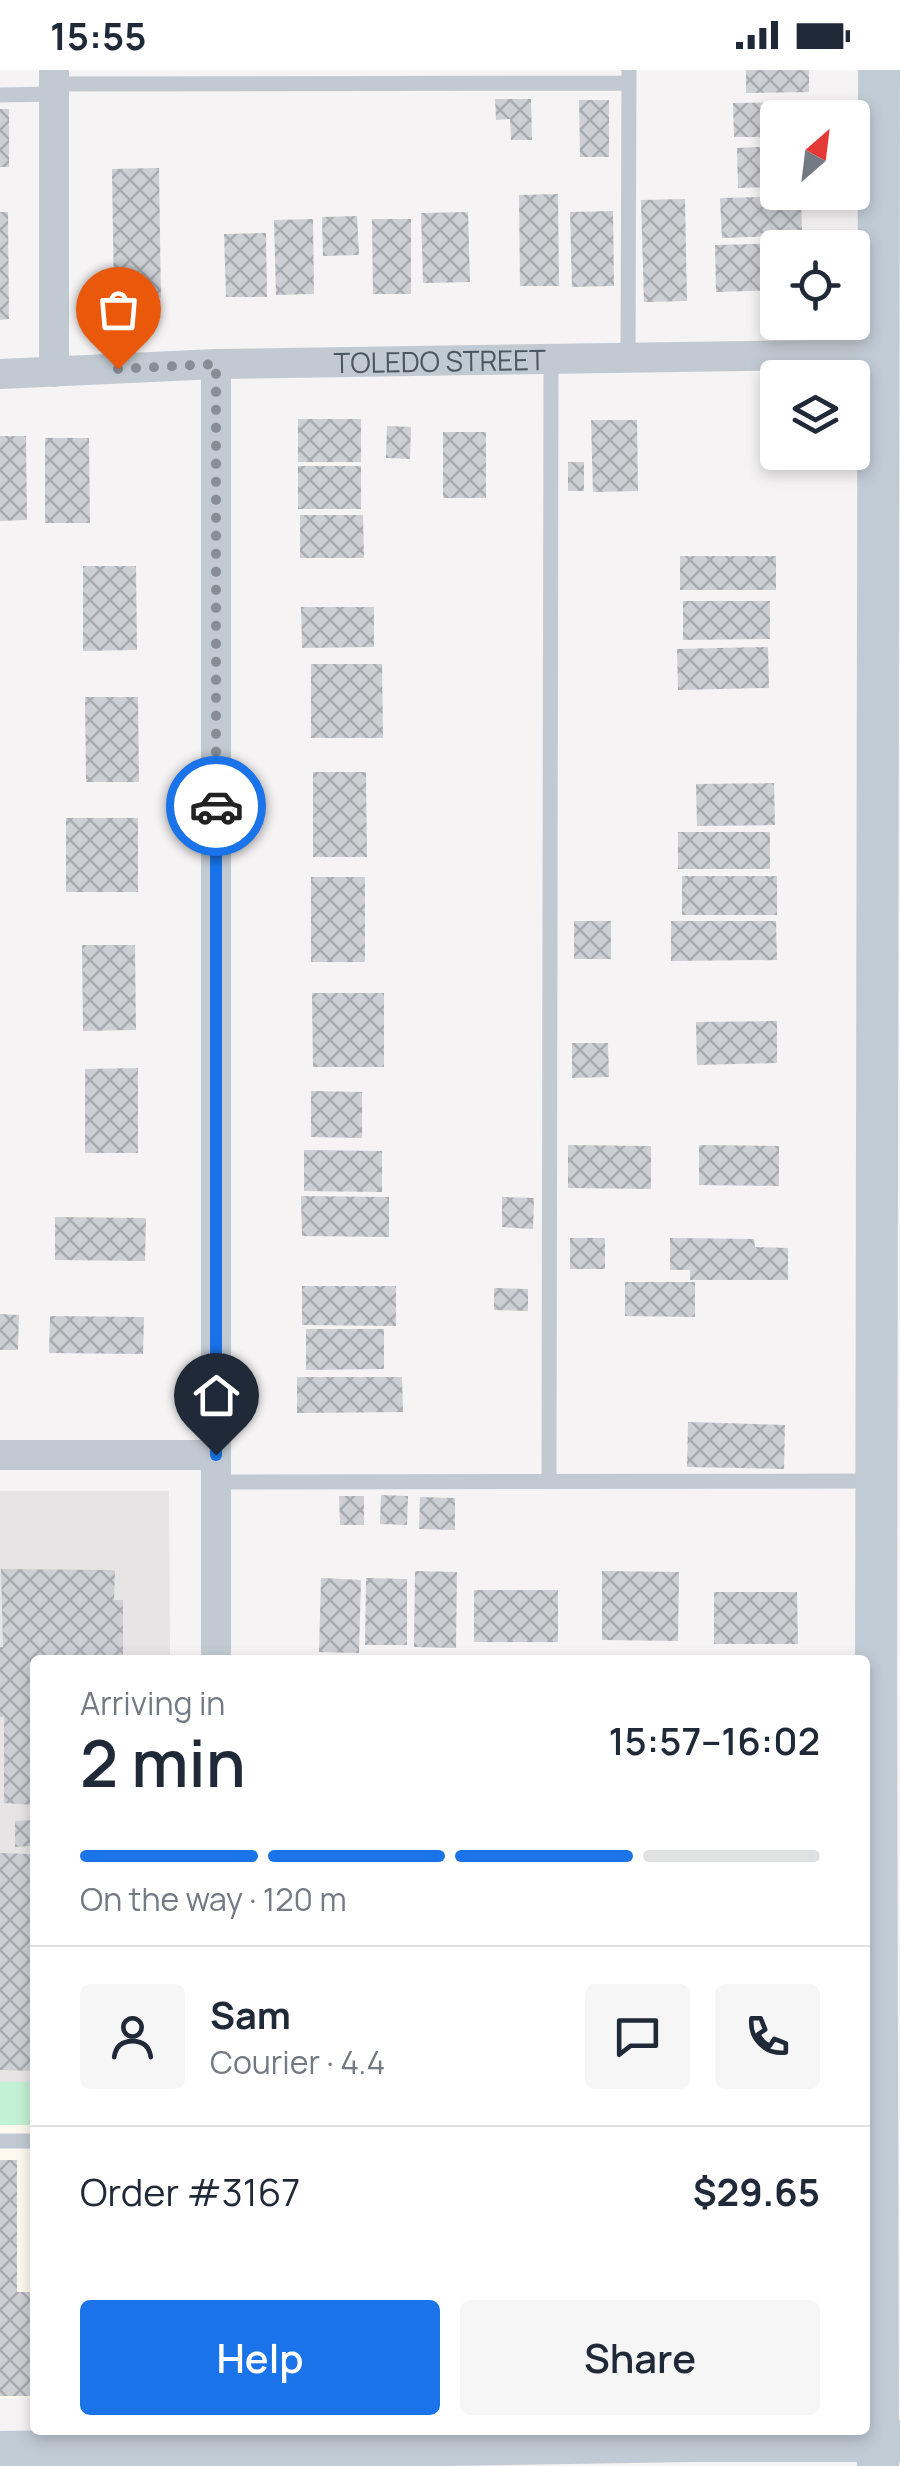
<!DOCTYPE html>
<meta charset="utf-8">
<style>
body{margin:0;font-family:Manrope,sans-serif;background:#f6f6f7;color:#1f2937;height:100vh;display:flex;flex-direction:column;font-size:38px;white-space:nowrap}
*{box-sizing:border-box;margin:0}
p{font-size:32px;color:#747a83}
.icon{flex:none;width:55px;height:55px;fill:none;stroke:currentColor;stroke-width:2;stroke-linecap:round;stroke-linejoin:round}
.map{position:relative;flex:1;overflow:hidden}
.details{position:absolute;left:30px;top:1585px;width:840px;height:780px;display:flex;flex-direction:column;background:#fff;border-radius:10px;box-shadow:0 5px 15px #0003}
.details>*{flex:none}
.needle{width:65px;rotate:28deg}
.buttons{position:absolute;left:760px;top:30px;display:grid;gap:20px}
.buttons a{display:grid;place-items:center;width:110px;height:110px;border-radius:10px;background:#fff;box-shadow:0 5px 15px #0003;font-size:50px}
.pin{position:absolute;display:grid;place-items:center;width:85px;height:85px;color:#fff;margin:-102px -42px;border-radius:50% 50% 50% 0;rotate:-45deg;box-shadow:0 0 10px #0007}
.pin .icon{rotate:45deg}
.courier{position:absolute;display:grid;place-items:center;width:100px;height:100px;margin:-50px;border:8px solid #1a73e8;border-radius:50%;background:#fff;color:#222;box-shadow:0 2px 12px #0007}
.overview em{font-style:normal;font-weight:600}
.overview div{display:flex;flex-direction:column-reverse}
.overview{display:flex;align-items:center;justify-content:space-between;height:170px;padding:0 50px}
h1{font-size:65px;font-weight:600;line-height:75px}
.bar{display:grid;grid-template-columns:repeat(4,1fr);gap:15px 10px;align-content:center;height:120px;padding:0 50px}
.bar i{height:12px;border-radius:8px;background:#e0e1e3}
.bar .active{background:#1a73e8}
.bar p{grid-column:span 4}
.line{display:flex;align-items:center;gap:25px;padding:0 50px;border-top:2px solid #e0e1e3}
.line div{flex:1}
.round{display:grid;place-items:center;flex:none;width:105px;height:105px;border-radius:10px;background:#f6f6f7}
.button{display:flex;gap:20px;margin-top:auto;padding:20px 50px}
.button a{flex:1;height:115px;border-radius:10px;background:#1a73e8;color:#fff;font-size:40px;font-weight:600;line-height:115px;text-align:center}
.button a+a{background:#f6f6f7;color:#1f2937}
.status{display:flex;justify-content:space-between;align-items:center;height:70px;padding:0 50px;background:#fff;direction:ltr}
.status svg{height:28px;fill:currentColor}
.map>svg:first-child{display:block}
.commercial{fill:#fdf9ef}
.education{fill:#e6e4e5}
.green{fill:#c3f1d5}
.building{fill:url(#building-cross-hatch)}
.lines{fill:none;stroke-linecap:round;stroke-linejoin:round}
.lane{stroke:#c1cad2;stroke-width:15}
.street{stroke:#c1cad2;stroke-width:30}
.secondary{stroke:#c1cbd6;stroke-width:42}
.done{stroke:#868d94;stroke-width:10;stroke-dasharray:0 18}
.route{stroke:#1a73e8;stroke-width:12}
.labels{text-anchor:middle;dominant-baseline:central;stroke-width:8;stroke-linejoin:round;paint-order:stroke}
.street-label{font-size:28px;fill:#4a5661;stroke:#fff}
</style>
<div class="status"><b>15:55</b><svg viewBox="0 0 49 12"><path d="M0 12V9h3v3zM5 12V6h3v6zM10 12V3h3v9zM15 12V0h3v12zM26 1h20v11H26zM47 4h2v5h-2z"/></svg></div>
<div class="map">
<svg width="900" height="2396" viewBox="0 0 900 2396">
<defs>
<pattern id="building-cross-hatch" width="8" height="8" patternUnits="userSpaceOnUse" patternTransform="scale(2.5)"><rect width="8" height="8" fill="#cdcfd5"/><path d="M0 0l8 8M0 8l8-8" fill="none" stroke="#a8abb0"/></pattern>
</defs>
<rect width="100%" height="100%" fill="#f5f3f3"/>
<path class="commercial" d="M0,2055H35V2328L0,2329Z"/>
<path class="education" d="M0,1421H169L170,1590H35V2055H0Z"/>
<path class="green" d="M0,2012H35V2055H0Z"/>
<path class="building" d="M746,0H809V22L746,23Z
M495,29H531L532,70H511L510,49L496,50Z
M579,30H609V87H580Z
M809,32L810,48H778V67H734L733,33Z
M0,39H9V97H0Z
M778,76V117L738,118L737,78Z
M159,98L161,228H114L112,99Z
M558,124L559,216H520L519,125Z
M801,126L802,165L722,168L720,128Z
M685,129L687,231L644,232L641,130Z
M613,141L614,216L572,217L570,142Z
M0,142H8L9,249L0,250Z
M468,142L470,212L423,213L421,143Z
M357,146L359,185L323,186L322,147Z
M313,149L314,224L276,225L274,150Z
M372,149H411V224H373Z
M266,163L267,227H226L224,164Z
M802,173V178H778V220L716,222L715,175Z
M298,349H361V392H298Z
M591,350H637L638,421L593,422Z
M387,356L411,357L410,389L386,388Z
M443,362H486V428H443Z
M0,366H26L27,450L0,451Z
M45,368H89L90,453H45Z
M568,392H584V421H568Z
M298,396H361V439H298Z
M300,445H363L364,488H300Z
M680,486H776V520H680Z
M83,496H136L137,580L83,581Z
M683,531H770V569L683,570Z
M301,537H374V577L302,578Z
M768,577L769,618L678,620L677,579Z
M311,594H382L383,668H311Z
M85,627H138L139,712H86Z
M313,702H366L367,787H313Z
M774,713L775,755L697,756L696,714Z
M66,748H138V822H66Z
M678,762H770V799H678Z
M682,806H777V845H682Z
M311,807H365V892H311Z
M574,851H611V889H574Z
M671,851H776L777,890L671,891Z
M82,875H135L136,960L83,961Z
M312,923H384V997H313Z
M777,951V993L697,995L696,952Z
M572,973H608L609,1007L572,1008Z
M138,998V1083H85V999Z
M311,1021L362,1022V1068L311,1067Z
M568,1075L651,1076V1119L568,1118Z
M699,1075L779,1076V1116L699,1115Z
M304,1080L382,1081V1122L304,1121Z
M301,1126L389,1127V1167L302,1166Z
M502,1127L534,1128L533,1159L502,1157Z
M55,1147L146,1148L145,1191L55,1190Z
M570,1168H605V1199H570Z
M670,1168L754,1169L755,1177L788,1178V1210H690V1200H670Z
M625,1212H695V1247L625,1246Z
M302,1216H396V1256L302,1255Z
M494,1218L528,1219V1241L494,1240Z
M0,1244L19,1245L18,1280H0Z
M50,1246L144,1247L143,1284L49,1283Z
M306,1259H384V1299L306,1300Z
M297,1307H402L403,1342L297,1343Z
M688,1352L785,1355L784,1399L687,1397Z
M381,1425L408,1426L407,1455L380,1454Z
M339,1426H364V1455H340Z
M420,1427L455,1428V1460L419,1459Z
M1,1499L115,1500L114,1530H123V1590H35V1735L4,1733V1647H0V1577H3Z
M415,1501L457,1502L456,1578L414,1577Z
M602,1501L679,1502L678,1571L602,1570Z
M321,1508L361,1510L359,1583L319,1582Z
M366,1508L407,1509V1575H365Z
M474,1520H558V1572H474Z
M714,1522H797L798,1574H714Z
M35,1750V2001L0,2000V1783L30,1784V1776L15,1777V1751Z
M0,2090H17V2222H35V2326H0Z"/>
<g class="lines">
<path class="lane" d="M54,14L629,13
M0,25L54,24
M628,288L629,0
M549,1411L551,289
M217,1412L873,1411
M0,2071H35"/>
<g class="street">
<path d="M216,294V1590"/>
<path d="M54,302V0"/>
<path id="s1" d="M0,304L216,294L878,284"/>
<path d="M0,1385H216"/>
</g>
<path class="secondary" d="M0,2382L692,2371H900
M878,2396L876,1610L879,0"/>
</g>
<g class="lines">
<path class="done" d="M118,299L216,294V736"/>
<path class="route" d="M216,736V1385"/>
</g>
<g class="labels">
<g class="street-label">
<text stroke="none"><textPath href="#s1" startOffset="440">TOLEDO STREET</textPath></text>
</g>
</g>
</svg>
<div class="buttons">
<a><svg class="needle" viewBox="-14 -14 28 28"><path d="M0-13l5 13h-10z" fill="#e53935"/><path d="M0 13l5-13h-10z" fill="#747a83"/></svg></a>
<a><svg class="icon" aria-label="locate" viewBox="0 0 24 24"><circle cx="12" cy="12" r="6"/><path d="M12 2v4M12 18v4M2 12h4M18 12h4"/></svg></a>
<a><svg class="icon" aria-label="layers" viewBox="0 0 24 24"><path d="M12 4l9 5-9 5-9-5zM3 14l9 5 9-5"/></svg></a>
</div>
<div class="pin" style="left:118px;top:299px;background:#ea580c"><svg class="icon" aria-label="bag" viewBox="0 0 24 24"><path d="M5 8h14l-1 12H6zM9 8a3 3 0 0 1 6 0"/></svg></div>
<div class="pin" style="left:216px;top:1385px;background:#1f2937"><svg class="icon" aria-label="home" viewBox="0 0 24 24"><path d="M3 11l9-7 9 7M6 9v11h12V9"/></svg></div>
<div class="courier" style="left:216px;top:736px"><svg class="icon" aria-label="car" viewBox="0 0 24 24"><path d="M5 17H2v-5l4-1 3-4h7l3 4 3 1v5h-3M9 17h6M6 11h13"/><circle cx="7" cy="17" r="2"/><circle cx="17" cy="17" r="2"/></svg></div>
<section class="details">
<div class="overview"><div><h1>2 min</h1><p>Arriving in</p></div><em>15:57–16:02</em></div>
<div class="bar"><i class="active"></i><i class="active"></i><i class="active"></i><i></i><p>On the way · 120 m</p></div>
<div class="line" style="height:180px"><a class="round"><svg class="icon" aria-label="person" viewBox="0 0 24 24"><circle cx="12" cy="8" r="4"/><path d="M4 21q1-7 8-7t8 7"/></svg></a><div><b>Sam</b><p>Courier · 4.4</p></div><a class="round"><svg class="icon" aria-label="chat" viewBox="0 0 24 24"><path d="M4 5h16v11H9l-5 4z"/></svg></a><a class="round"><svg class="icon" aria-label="phone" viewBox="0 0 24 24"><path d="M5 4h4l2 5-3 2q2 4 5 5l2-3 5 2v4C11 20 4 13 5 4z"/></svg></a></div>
<div class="line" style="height:130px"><div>Order #3167</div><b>$29.65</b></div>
<div class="button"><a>Help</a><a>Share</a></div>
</section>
</div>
